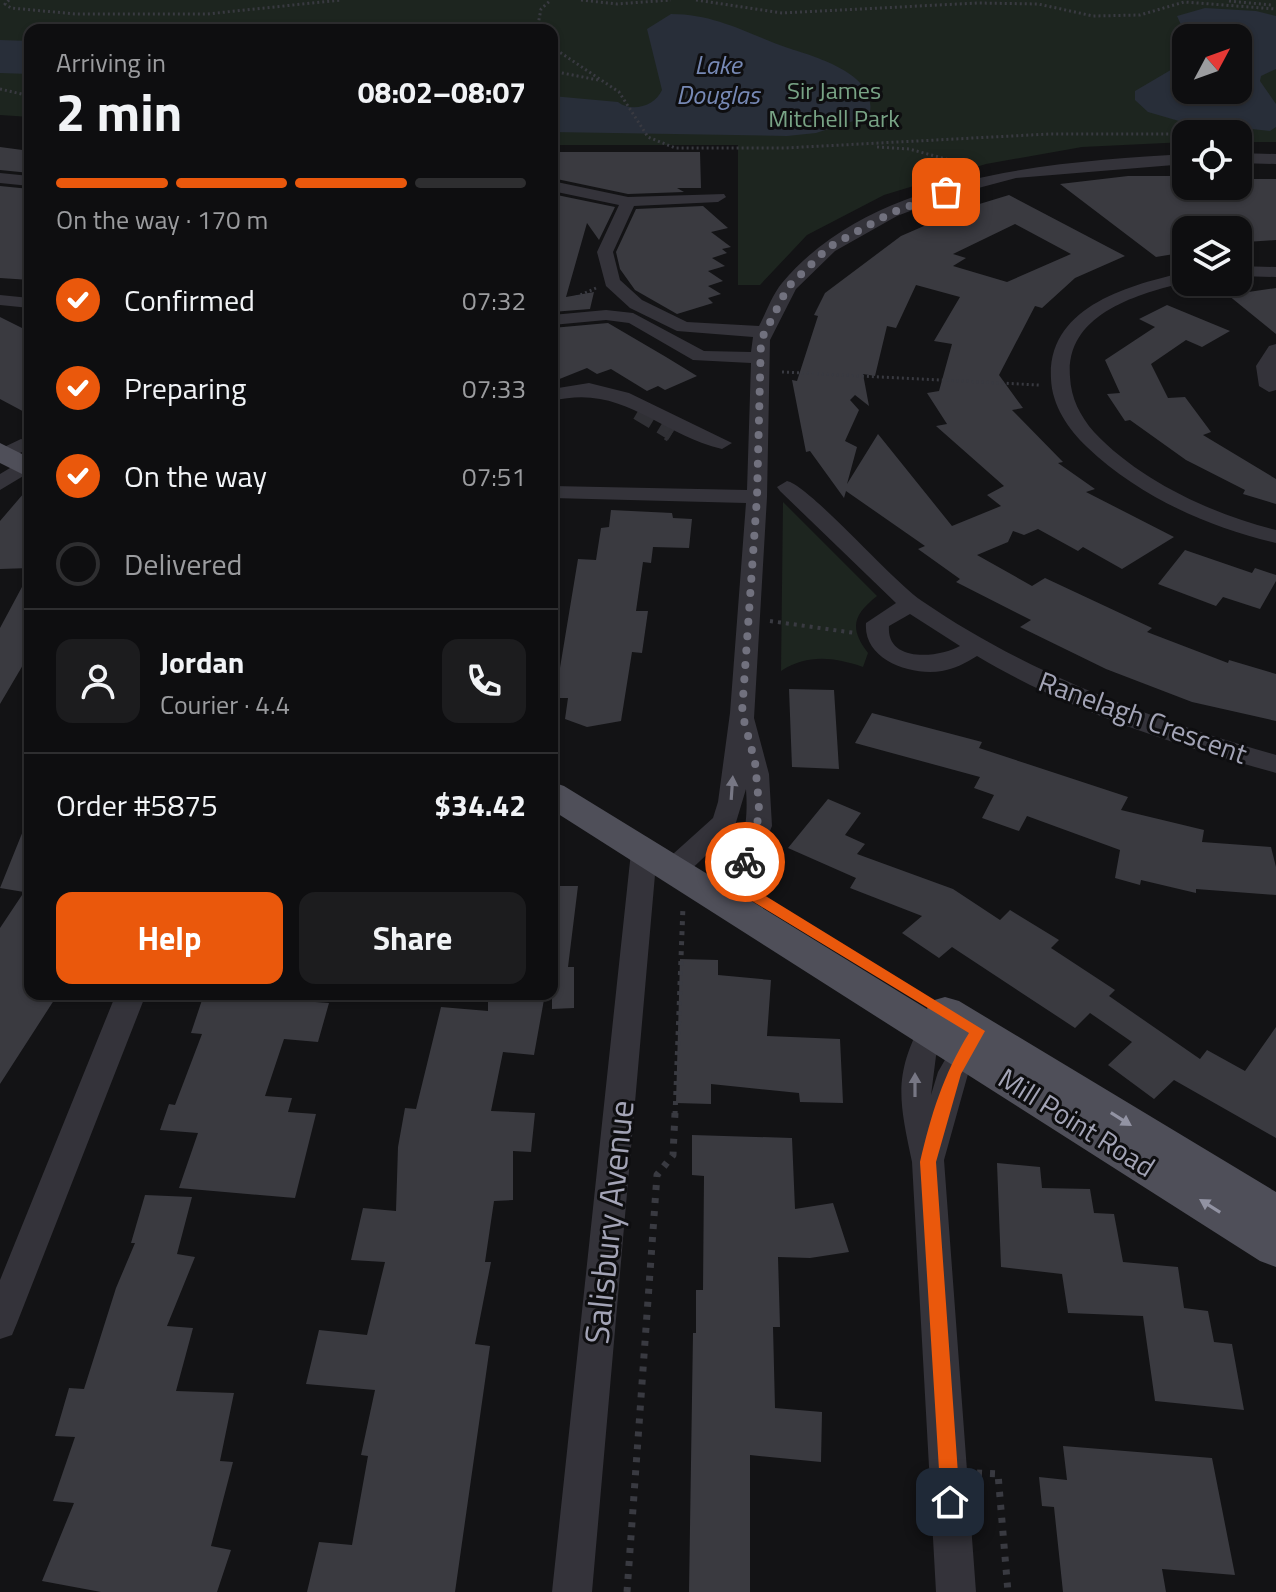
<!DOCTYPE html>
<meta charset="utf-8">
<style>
body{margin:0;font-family:"Titillium Web",sans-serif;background:#1c1c1e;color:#f1f3f6;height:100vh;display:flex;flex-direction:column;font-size:30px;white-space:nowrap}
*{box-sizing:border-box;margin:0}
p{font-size:26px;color:#9b9c9f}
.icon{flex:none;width:44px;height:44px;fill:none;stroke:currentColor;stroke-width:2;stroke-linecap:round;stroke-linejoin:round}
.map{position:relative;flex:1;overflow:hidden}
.details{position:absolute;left:24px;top:24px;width:534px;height:976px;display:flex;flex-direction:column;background:#0e0e10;border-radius:16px;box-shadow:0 2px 6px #0004,0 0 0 2px #2e2e30}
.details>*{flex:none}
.needle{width:52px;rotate:49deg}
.fabs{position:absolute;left:1172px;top:24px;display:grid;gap:16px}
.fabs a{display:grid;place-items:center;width:80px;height:80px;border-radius:16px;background:#0e0e10;box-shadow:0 2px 6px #0004,0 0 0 2px #2e2e30;font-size:40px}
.pin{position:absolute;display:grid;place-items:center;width:68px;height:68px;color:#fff;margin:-34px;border-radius:16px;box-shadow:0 4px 12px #0006}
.courier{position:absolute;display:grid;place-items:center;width:80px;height:80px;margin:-40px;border:6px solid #ea580c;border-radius:50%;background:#fff;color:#222;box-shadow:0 2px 10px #0007}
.headline em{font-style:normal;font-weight:700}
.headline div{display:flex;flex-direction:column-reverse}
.headline{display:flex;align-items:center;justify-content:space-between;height:136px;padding:0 32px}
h1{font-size:52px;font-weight:700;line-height:60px}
.bar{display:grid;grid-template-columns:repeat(4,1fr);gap:12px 8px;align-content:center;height:96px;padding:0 32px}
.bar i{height:10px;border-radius:6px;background:#2e2e30}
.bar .current{background:#ea580c}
.bar p{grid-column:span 4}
.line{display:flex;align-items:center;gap:20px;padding:0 32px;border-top:2px solid #2e2e30}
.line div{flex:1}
.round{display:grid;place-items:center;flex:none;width:84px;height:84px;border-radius:16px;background:#1c1c1e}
ol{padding:0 32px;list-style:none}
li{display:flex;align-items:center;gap:24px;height:88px}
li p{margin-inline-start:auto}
li .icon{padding:8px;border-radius:50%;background:#ea580c;color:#fff;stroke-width:4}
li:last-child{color:#9b9c9f}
li i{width:44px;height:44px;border:4px solid #2e2e30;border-radius:50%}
.button{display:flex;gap:16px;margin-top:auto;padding:16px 32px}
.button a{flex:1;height:92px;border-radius:16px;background:#ea580c;color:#fff;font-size:32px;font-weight:700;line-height:92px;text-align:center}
.button a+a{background:#1c1c1e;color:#f1f3f6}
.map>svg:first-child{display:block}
.green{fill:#1d251f;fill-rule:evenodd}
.water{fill:#282e39}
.building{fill:#3a3a40;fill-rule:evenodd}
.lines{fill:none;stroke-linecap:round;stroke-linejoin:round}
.minor-tunnel-far1{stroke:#303035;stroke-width:18;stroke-dasharray:18 9;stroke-linecap:butt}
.minor-tunnel{stroke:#303035;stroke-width:22;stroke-dasharray:22 11;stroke-linecap:butt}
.path-far3{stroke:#393a41;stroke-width:3;stroke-dasharray:2 3;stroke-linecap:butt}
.path-far2{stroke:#393a41;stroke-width:4;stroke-dasharray:3 5;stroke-linecap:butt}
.path-far1{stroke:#393a41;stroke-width:5;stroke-dasharray:4 6;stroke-linecap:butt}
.path{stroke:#393a41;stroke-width:7;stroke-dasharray:5 8;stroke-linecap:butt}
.minor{fill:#34333a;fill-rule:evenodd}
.major{fill:#4f4f59;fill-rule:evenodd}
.oneway{fill:#777784}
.oneway2{fill:#9293a3}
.route{fill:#ea580c}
.done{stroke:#71717e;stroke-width:8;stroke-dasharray:0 14.4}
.labels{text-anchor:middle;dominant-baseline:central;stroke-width:6;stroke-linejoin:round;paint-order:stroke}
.far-park-label{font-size:24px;fill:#78a385;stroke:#0e0e10}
.far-water-label{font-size:26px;font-style:italic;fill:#7789b5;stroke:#0e0e10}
.street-label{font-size:28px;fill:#a3a4b6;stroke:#0e0e10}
.near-street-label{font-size:34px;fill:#a3a4b6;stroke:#0e0e10}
</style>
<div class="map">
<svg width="1276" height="1592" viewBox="0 0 1276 1592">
<rect width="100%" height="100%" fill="#131315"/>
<path class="green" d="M0,0H1276V142H1238V134H1186V142L1082,147L986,164L884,195L807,235L760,285H738V145H552V30H30V117L0,115ZM1186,38H1238V90H1186Z
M783,502L877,596C853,615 849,628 868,653L863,667C833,657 808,654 781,671Z"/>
<path class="water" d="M1205,8L1256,11L1276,16V69L1261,76L1260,81L1276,104V127L1270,131L1179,121L1148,112L1135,100V91L1186,61V90H1238V38H1187L1177,16Z
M671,14C716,14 748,34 788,48C816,57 881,75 869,116L816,133L787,136L552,132V96L618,102C632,113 655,106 662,90L647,29Z
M282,25H374L420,30H185Z
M0,40L30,41V74L0,73Z"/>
<path class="building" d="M0,147L30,151V173L0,170Z
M552,152H700L701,188H677L684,192L628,194L552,178Z
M1128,176H1176L1186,180V186H1248L1244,179H1276V240L1246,242L1238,230H1186V252L1156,257L1060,184Z
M0,186L30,189V280L0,278Z
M552,194L615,207L599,240L587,223L566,297L594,292L590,309L552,312Z
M1009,195L1125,256L1075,278L1042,308L1035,306L999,375L1023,408L1012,410L1063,462L1058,463L1095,489L1086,492L1174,537L1122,569L1083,547L1078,551L1038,529L1024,535L1013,531L1008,542L977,555L1032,586L1045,578L1152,628L1147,632L1228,663L1229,660L1276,674V721L1192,702L1106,669L1020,627L1031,620L956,582L960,579L918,549L925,546L846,491L844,498L810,451L806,452L792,380L797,381L818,316L814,315L825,293L901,236L963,209ZM1015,224L1071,254L1007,282L953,266L966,258L953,254ZM916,285L960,297L934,341L952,344L939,391L927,393L947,424L936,426L1004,486L987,495L1001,506L952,526L878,434L847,484L857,447L845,441L859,410L850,400L855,395L869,406L863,374L875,376L887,326L896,328Z
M703,206L728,228L711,232L731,247L722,249L727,253L712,258L725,266L708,271L723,281L708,286L721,294L708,298L713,303L677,314L635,290L620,269L616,252L636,209Z
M1276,288V334L1228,295Z
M1167,305L1230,331L1202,347L1186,340L1151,364L1168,398L1185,397L1211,432L1203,435L1276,479V504L1243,494L1245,490L1186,460L1130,420L1125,421L1107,394L1120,393L1105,360L1155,327L1139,319Z
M0,317L30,332V415L0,399Z
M608,323L666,357L697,376L665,390L658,386L647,391L611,369L597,374L587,368L552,382V328Z
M30,486V568L0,569V521Z
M611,510L672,513L673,518L692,519L689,548L653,547L651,563L643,562L636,611H648L642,653L632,652L621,721L587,727L565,719L568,698H555L578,559L596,560L601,528L609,527Z
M1185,550L1252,573L1255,568L1276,575V581L1260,609L1223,597L1216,606L1158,584Z
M30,572V653L0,704V628Z
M789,689L834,690L839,769L792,767Z
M872,713L982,742L979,748L1128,797L1121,810L1204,830L1202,842L1271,847L1276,867V895L1196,889V893L1141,880L1140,885L1115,878L1120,850L1027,816L1019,831L982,818L994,795L974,788L980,777L855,743Z
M828,799L861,813L845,835L865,844L857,854L953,889L1000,920L1010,910L1059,940L1051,948L1115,990L1109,996L1200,1059L1207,1050L1245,1071L1276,1027V1138L1174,1080L1154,1099L1108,1065L1132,1042L1090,1013L1075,1028L952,947L939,958L902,933L922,916L850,888L856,878L788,848Z
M29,816L30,994H58L0,1084V928L24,892L0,888Z
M552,886H578L568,967H574V1008L552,1009Z
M680,959L718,960V975L771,980L767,1036L840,1039L843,1103L800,1102L799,1093L711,1084V1104L676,1103Z
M204,994L329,1003L318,1042L284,1039L265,1096L292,1098L288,1112L316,1114L295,1198L179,1188L198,1133L160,1130L169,1104L175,1105L202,1034L191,1033Z
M488,994H545L534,1055L503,1052L491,1111L535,1113L531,1152L513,1151V1200L494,1201L485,1262H491L475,1344L490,1346L455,1592H307L319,1542L352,1545L368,1456L361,1455L375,1390L306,1384L319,1330L367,1335L385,1262L351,1260L363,1208L396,1211L398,1147L405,1108L416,1109L441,1007L488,1011Z
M692,1135L792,1138L795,1209L833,1203L849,1252L810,1258L778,1257L780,1327H773L775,1408L822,1412L821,1462L750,1455V1592H689L693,1333H696V1290H703L704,1176L692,1175Z
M997,1163L1040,1167L1042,1188L1090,1189L1094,1213L1114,1214L1123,1262L1178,1267L1184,1308L1208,1311L1214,1342L1232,1344L1244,1410L1155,1401L1143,1316L1068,1313L1062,1274L1001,1267Z
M145,1195L192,1197L177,1254L195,1257L167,1326L193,1328L176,1391L234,1393L220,1461L233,1462L211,1546L231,1550L217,1592H101L42,1581L74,1503L53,1501L75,1437L55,1436L69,1388L84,1389L116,1288L135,1243H131Z
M1063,1446L1212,1458L1235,1575L1162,1569L1166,1592H1063L1054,1507L1042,1506L1039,1477L1067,1480Z"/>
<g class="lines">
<path class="minor-tunnel-far1" d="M638,411L673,432"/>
<path class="minor-tunnel" d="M670,430L673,432"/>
<path class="path-far3" d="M9,0L5,4L11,8L76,14H207L341,0
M581,0L617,4L671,0
M696,0L782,13L978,3L1038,4L1093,16L1140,15L1184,2L1276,9
M1229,1L1271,5
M537,30L541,9L551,0
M552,47L619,92L648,137L675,148H785L1049,134H1189
M552,71L598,80
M0,89L30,96
M1238,136L1253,137
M877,147L909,149L972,166
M576,297L596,288
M782,372L1039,385"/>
<path class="path-far2" d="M770,621L855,633"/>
<path class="path-far1" d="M675,1115L683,906"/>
<path class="path" d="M977,1473L998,1474L1008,1592
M627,1592L657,1175L673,1155L675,1113"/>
<path class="minor" d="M1238,153L1276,154V164L1238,163Z
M1186,154V164L1016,178L952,195L897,216L835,251L796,289L770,340L767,497L754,718L769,774L772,826L754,870L723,902L713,905L703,902L699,895C706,884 717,877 726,867C746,846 748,817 746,789L734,829L683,877L673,880L663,877L659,870L663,863L713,818L718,802L730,713L746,503L552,498V486L747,490L751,363L693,360L629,323L606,320L552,325V315L606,310L633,313L704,351L751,352L753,337L677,331L630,308L606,286L597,252L619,205L552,191V181L628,197L724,194L726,197L718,202L634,206L613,252L620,280L642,300L687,322L759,326C766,313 772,295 782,283C874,173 1054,162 1186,154Z
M0,173L30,176V186L0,183Z
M1238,266L1276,267V277L1238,276Z
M1186,272L1187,282C1137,294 1065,314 1070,377C1071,398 1080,416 1094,432C1140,481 1212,514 1276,530V543C1208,527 1138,496 1087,447C1068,429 1052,405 1051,379C1047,306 1130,285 1186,272Z
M0,295L30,298V308L0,305Z
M1276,344V390L1269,392L1259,386L1256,366L1269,346Z
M589,383L629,393L732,443L722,449C657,433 622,383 552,401V389Z
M21,439L28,441V449L0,463V449Z
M30,456V472L0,490V474Z
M787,481C810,486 891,580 922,601C1030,675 1151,719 1276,755V773C1173,744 1069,711 977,656C966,663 954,669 942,671C911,676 863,660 866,623L896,603L780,491L777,487ZM910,614L960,646C939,658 886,663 889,626Z
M644,842L654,845L657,852L592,1592H552L631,852L634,845Z
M116,994H146L17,1323L12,1335L0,1339V1280Z
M940,1004L951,1008L955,1016L936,1056L931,1095L938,1072L962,1030L973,1027L984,1030L988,1039L968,1074L944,1160L976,1592H936L912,1162C897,1092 894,1072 929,1008Z"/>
<path class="major" d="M0,443L30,458V478L0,463Z
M552,782L564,786L927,1009L931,1001L945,997L959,1001L1276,1192V1267L1260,1261L552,810Z"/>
</g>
<defs><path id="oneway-solid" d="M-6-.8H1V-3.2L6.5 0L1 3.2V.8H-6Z" transform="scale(2)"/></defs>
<g class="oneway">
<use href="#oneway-solid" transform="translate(732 788) rotate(-86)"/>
<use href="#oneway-solid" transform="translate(915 1085) rotate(-90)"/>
</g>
<g class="oneway2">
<use href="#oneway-solid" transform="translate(1121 1119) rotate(32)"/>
<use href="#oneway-solid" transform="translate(1210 1206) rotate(-148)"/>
</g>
<path class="route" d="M745,857L752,862L738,879L985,1031L961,1074L936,1162L960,1502L950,1511L941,1502L920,1162C931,1115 943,1075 969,1033L724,884V876Z"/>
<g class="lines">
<path class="done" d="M745,862L756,838L759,805L755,762L742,713L757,497L761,340L788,287L829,247L891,213L946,192"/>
</g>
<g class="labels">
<g class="far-park-label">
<text x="834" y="90">Sir James<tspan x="834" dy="28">Mitchell Park</tspan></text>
</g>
<g class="far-water-label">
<text x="718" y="64">Lake<tspan x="718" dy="30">Douglas</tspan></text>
</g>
<g class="street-label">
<text transform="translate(1143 717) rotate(20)">Ranelagh Crescent</text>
<text transform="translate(1077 1122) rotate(32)">Mill Point Road</text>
</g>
<g class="near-street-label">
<text transform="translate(608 1222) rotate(-84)">Salisbury Avenue</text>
</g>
</g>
</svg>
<div class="fabs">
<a><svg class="needle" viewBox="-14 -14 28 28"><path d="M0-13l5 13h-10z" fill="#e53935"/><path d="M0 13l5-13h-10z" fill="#9b9c9f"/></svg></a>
<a><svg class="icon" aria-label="locate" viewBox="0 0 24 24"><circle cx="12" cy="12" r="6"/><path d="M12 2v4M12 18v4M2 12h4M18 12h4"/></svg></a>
<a><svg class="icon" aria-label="layers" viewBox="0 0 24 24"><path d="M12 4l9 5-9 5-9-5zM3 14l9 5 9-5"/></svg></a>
</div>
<div class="pin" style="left:946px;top:192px;background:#ea580c"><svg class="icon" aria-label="bag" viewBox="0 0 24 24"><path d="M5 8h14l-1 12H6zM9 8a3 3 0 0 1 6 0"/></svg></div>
<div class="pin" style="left:950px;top:1502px;background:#1f2937"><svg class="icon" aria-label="home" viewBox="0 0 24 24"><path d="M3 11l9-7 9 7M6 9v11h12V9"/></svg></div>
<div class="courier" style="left:745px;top:862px"><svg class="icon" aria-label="bike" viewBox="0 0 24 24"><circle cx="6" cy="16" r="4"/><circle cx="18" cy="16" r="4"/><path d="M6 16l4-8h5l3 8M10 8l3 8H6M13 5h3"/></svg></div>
<section class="details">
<div class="headline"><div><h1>2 min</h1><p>Arriving in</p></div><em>08:02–08:07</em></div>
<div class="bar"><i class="current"></i><i class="current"></i><i class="current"></i><i></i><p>On the way · 170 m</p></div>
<ol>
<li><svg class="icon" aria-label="check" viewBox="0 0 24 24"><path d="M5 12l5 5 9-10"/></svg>Confirmed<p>07:32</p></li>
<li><svg class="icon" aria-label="check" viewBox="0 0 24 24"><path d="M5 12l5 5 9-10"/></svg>Preparing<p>07:33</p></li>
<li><svg class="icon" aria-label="check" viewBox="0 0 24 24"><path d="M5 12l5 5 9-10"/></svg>On the way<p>07:51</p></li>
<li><i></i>Delivered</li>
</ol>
<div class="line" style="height:144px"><a class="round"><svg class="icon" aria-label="person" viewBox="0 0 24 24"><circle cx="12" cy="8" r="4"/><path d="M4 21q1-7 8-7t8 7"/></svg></a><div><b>Jordan</b><p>Courier · 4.4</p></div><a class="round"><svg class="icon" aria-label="phone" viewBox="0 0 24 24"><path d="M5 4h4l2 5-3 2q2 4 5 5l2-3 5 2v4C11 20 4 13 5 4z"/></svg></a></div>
<div class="line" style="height:104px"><div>Order #5875</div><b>$34.42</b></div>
<div class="button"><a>Help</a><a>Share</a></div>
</section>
</div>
